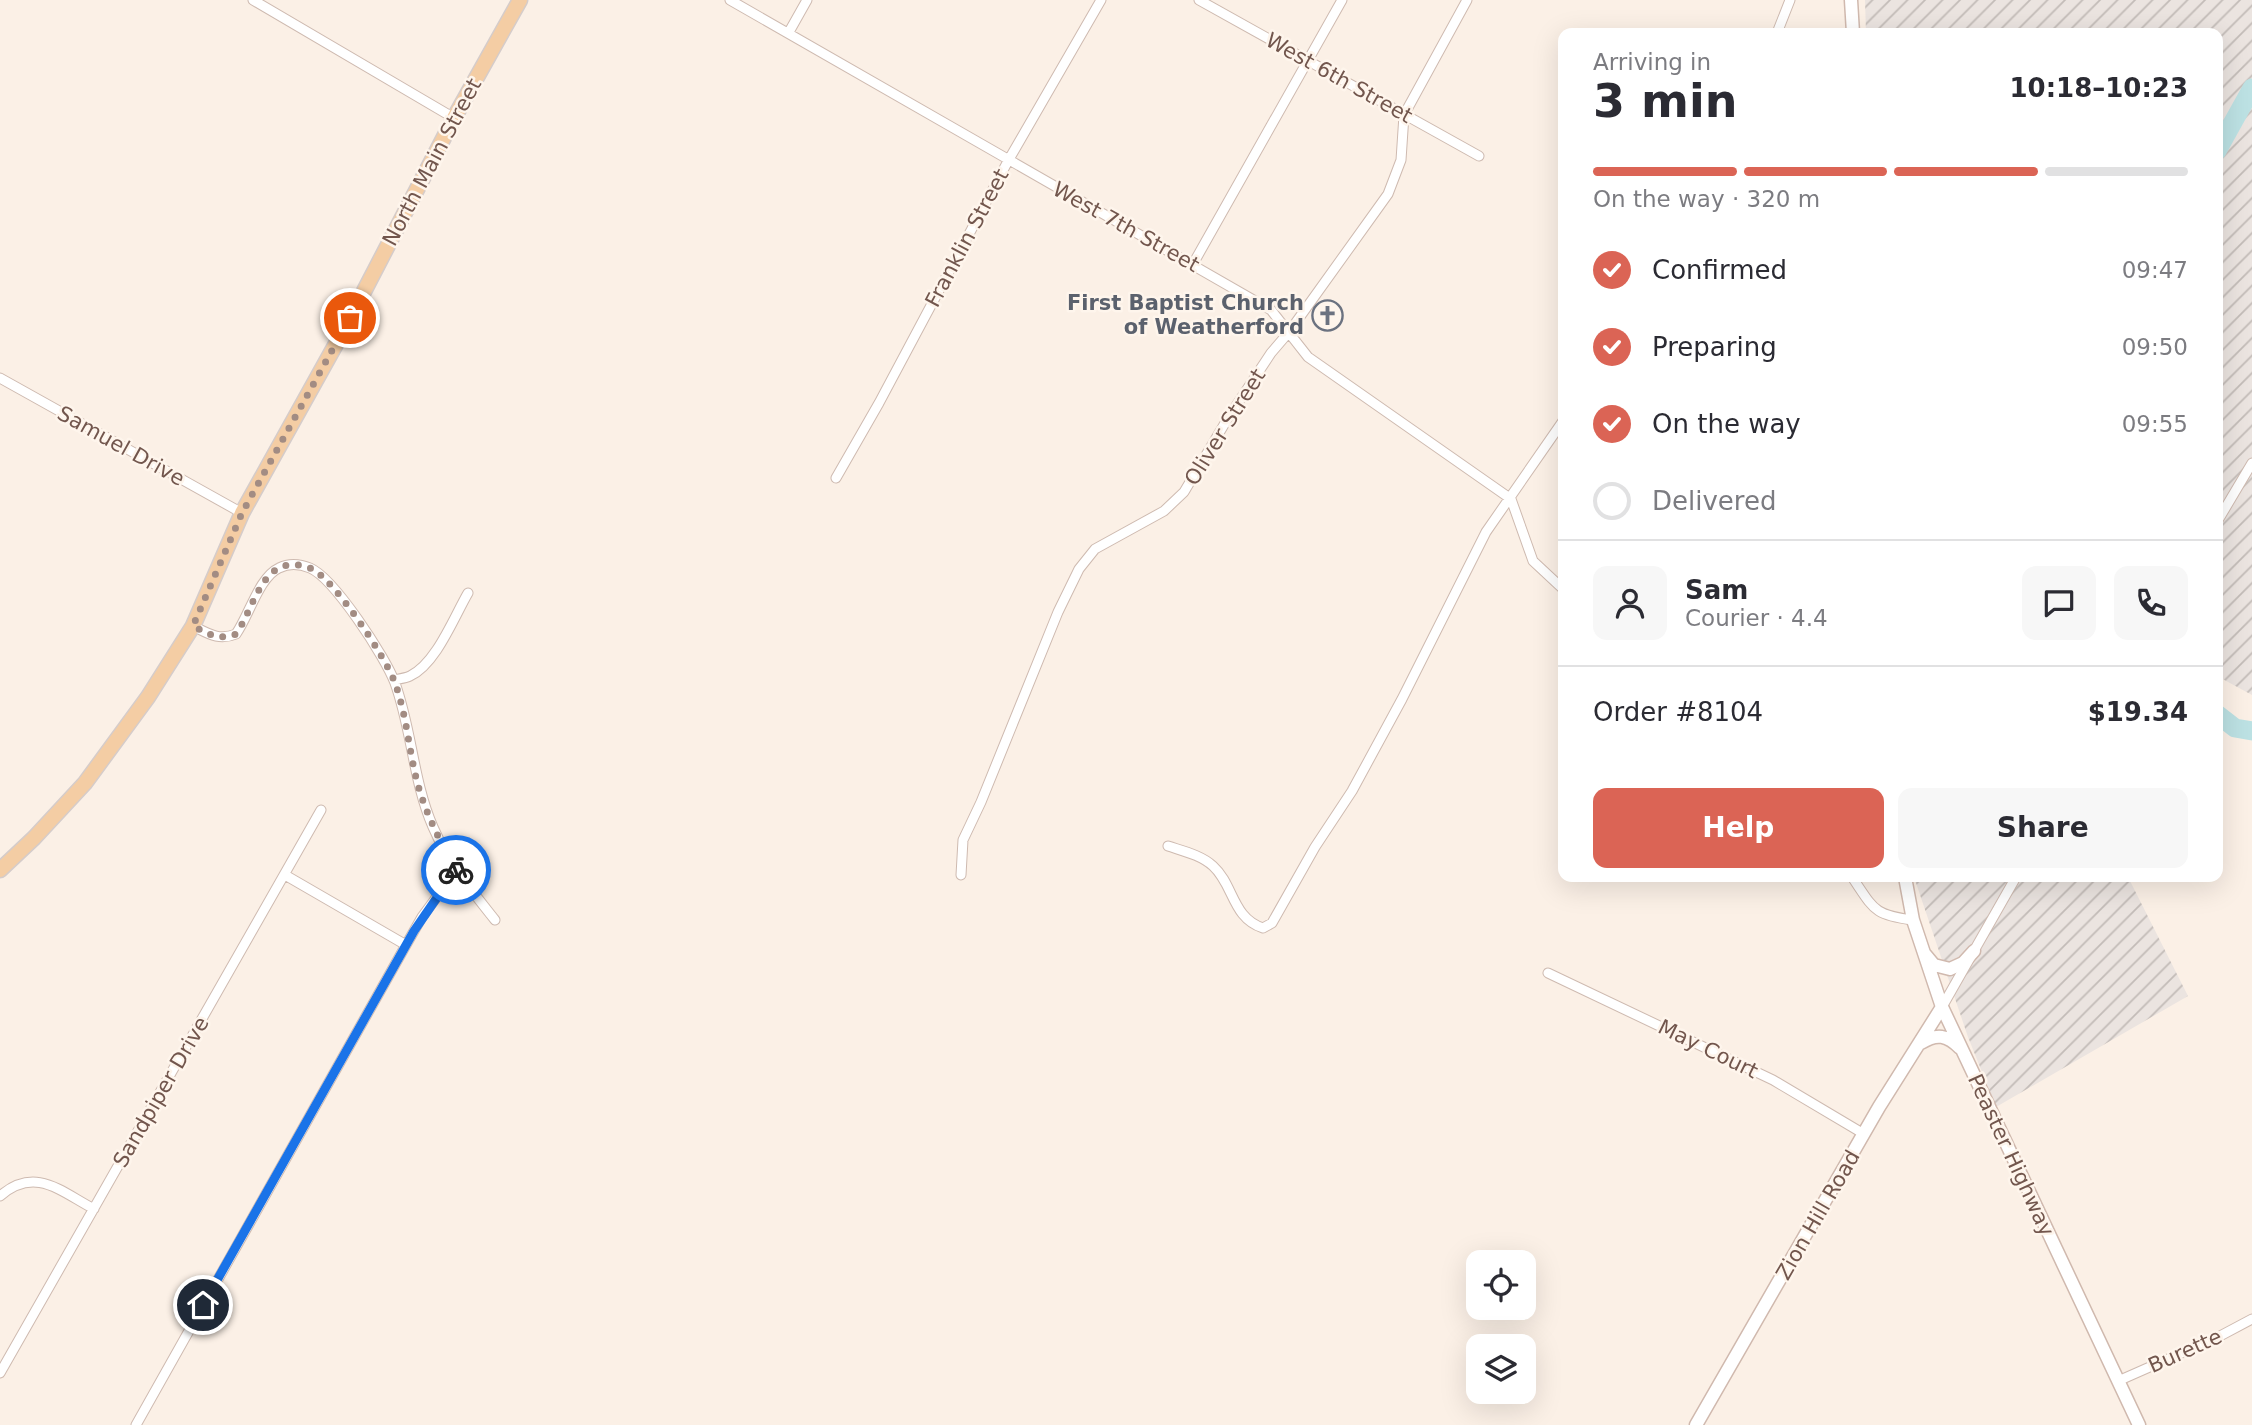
<!DOCTYPE html>
<meta charset="utf-8">
<style>
body{margin:0;font-family:"DejaVu Sans",sans-serif;background:#f7f7f7;color:#2b2b33;height:100vh;display:flex;flex-direction:column;font-size:26px;white-space:nowrap}
*{box-sizing:border-box;margin:0}
p{font-size:23px;color:#7c7c81}
.icon{flex:none;width:38px;height:38px;fill:none;stroke:currentColor;stroke-width:2;stroke-linecap:round;stroke-linejoin:round}
.map{position:relative;flex:1;overflow:hidden}
.drawer{position:absolute;left:1558px;top:28px;width:665px;height:854px;display:flex;flex-direction:column;background:#fff;border-radius:14px;box-shadow:0 7px 28px #0002}
.drawer>*{flex:none}
.buttons{position:absolute;left:1466px;top:1250px;display:grid;gap:14px}
.buttons a{display:grid;place-items:center;width:70px;height:70px;border-radius:14px;background:#fff;box-shadow:0 7px 28px #0002;font-size:35px}
.pin{position:absolute;display:grid;place-items:center;width:60px;height:60px;color:#fff;margin:-30px;border:4px solid #fff;border-radius:50%;box-shadow:0 2px 7px #0007}
.courier{position:absolute;display:grid;place-items:center;width:70px;height:70px;margin:-35px;border:5px solid #1a73e8;border-radius:50%;background:#fff;color:#222;box-shadow:0 2px 9px #0007}
.overview em{font-style:normal;font-weight:800}
.overview div{display:flex;flex-direction:column-reverse}
.overview{display:flex;align-items:center;justify-content:space-between;height:119px;padding:0 35px}
h1{font-size:46px;font-weight:800;line-height:52px}
.bar{display:grid;grid-template-columns:repeat(4,1fr);gap:10px 7px;align-content:center;height:84px;padding:0 35px}
.bar i{height:9px;border-radius:5px;background:#e1e1e2}
.bar .current{background:#db6455}
.bar p{grid-column:span 4}
.line{display:flex;align-items:center;gap:18px;padding:0 35px;border-top:2px solid #e1e1e2}
.line div{flex:1}
.round{display:grid;place-items:center;flex:none;width:74px;height:74px;border-radius:14px;background:#f7f7f7}
ol{padding:0 35px;list-style:none}
li{display:flex;align-items:center;gap:21px;height:77px}
li p{margin-inline-start:auto}
li .icon{padding:7px;border-radius:50%;background:#db6455;color:#fff;stroke-width:4}
li:last-child{color:#7c7c81}
li i{width:38px;height:38px;border:4px solid #e1e1e2;border-radius:50%}
.button{display:flex;gap:14px;margin-top:auto;padding:14px 35px}
.button a{flex:1;height:80px;border-radius:14px;background:#db6455;color:#fff;font-size:28px;font-weight:800;line-height:80px;text-align:center}
.button a+a{background:#f7f7f7;color:#2b2b33}
.map>svg:first-child{display:block}
.industrial{fill:url(#industrial-furrows)}
.lines{fill:none;stroke-linecap:round;stroke-linejoin:round}
.river{stroke:#bce1e3;stroke-width:19}
.minor-casing{stroke:#cebab0;stroke-width:11}
.secondary-casing{stroke:#d0b9ae;stroke-width:15}
.primary-casing{stroke:#d5ccca;stroke-width:17}
.minor{stroke:#fff;stroke-width:9}
.secondary{stroke:#fff;stroke-width:12}
.primary{stroke:#f4cda4;stroke-width:14}
.done{stroke:#a28c83;stroke-width:7;stroke-dasharray:0 12.6}
.route{stroke:#1a73e8;stroke-width:9}
.labels{text-anchor:middle;dominant-baseline:central;stroke-width:5;stroke-linejoin:round;paint-order:stroke}
.street-label{font-size:21px;fill:#72564d;stroke:#fef5ec}
.worship-label{font-size:21px;font-weight:bold;fill:#5b616d;stroke:#fef5ec;text-anchor:end}
</style>
<div class="map">
<svg width="2252" height="1425" viewBox="0 0 2252 1425">
<defs>
<pattern id="industrial-furrows" width="10" height="10" patternUnits="userSpaceOnUse" patternTransform="scale(1.75)"><rect width="10" height="10" fill="#ebe4e0"/><path d="M-1 1l2-2M0 10L10 0M9 11l2-2" fill="none" stroke="#c3bcb8"/></pattern>
</defs>
<rect width="100%" height="100%" fill="#fbf0e6"/>
<path class="industrial" d="M1865,0H2252V695L2217,676V33H1866Z
M1914,877H2128L2188,996L1996,1107L1968,1037Z"/>
<g class="lines">
<path class="river" d="M2217,151L2252,88
M2217,714L2235,728L2252,731"/>
<defs>
<path id="minor" d="M253,0L454,118
M730,0L1271,310L1308,357L1511,499L1533,561L1563,589
M1199,0L1479,156
M789,32L807,0
M1777,33L1790,0
M1193,264L1342,0
M0,378L242,513
M836,478L879,403L1008,161L1101,0
M2217,522L2252,463
M193,626C209,634 219,641 236,634C249,616 259,577 279,568C289,563 300,564 310,568C334,578 386,658 395,683C412,730 413,781 433,827C448,862 472,891 495,920
M394,680C399,679 406,678 410,676C436,664 454,617 468,593
M1168,846C1183,851 1201,855 1213,866C1234,885 1232,918 1263,928L1272,923L1315,847L1352,791L1402,699L1486,532L1563,421
M285,875L406,945
M961,875L963,840L981,802L1058,612L1079,569L1095,549L1164,511L1184,492L1228,418L1271,353L1289,332L1388,194L1401,160L1404,115L1467,0
M1852,877C1874,909 1873,915 1913,920
M1548,973L1773,1080L1864,1134
M1942,1007L2016,877
M0,1196C35,1166 60,1191 94,1209
M0,1373L321,810
M2118,1381L2220,1336L2252,1319
M136,1425L406,945L422,917L456,871"/>
<path id="secondary" d="M1851,0L1853,33
M1905,877L1913,920L1942,1007L2139,1425
M1924,953L1934,965L1950,969L1963,963L1974,951
M1921,1043C1937,1033 1947,1035 1960,1048
M1696,1425L1879,1107L1942,1007"/>
<path id="primary" d="M0,870L34,838L85,783L148,697L193,626L242,513L346,326L454,118L520,0"/>
</defs>
<use href="#minor" class="minor-casing"/>
<use href="#secondary" class="secondary-casing"/>
<use href="#primary" class="primary-casing"/>
<use href="#minor" class="minor"/>
<use href="#secondary" class="secondary"/>
<use href="#primary" class="primary"/>
</g>
<g class="lines">
<path class="done" d="M350,318L242,513L193,626C209,634 219,641 236,634C249,616 259,577 279,568C289,563 300,564 310,568C334,578 386,658 395,683C408,719 409,757 420,792C429,820 442,845 456,870"/>
<path class="route" d="M203,1305L414,931L456,870"/>
</g>
<defs>
<symbol id="church-ring" viewBox="-11 -11 22 22"><circle r="9.5" fill="#fef5ec" stroke="#6b7280" stroke-width="1.5"/><path d="M-1.2-6h2.4v3.5h3.3v2.4h-3.3V6h-2.4V-.1h-3.3v-2.4h3.3Z" fill="#6b7280"/></symbol>
</defs>
<g fill-rule="evenodd">
<use href="#church-ring" x="1310" y="298" width="35" height="35"/>
</g>
<g class="labels">
<g class="street-label">
<text transform="translate(1339 78) rotate(29)">West 6th Street</text>
<text transform="translate(432 162) rotate(-62)">North Main Street</text>
<text transform="translate(1126 227) rotate(29)">West 7th Street</text>
<text transform="translate(967 238) rotate(-62)">Franklin Street</text>
<text transform="translate(1225 427) rotate(-58)">Oliver Street</text>
<text transform="translate(121 446) rotate(29)">Samuel Drive</text>
<text transform="translate(1708 1049) rotate(26)">May Court</text>
<text transform="translate(161 1092) rotate(-60)">Sandpiper Drive</text>
<text transform="translate(2011 1155) rotate(65)">Peaster Highway</text>
<text transform="translate(1818 1215) rotate(-60)">Zion Hill Road</text>
<text transform="translate(2185 1351) rotate(-24)">Burette</text>
</g>
<g class="worship-label">
<text x="1304" y="303">First Baptist Church<tspan x="1304" dy="24">of Weatherford</tspan></text>
</g>
</g>
</svg>
<div class="buttons">
<a><svg class="icon" aria-label="locate" viewBox="0 0 24 24"><circle cx="12" cy="12" r="6"/><path d="M12 2v4M12 18v4M2 12h4M18 12h4"/></svg></a>
<a><svg class="icon" aria-label="layers" viewBox="0 0 24 24"><path d="M12 4l9 5-9 5-9-5zM3 14l9 5 9-5"/></svg></a>
</div>
<div class="pin" style="left:350px;top:318px;background:#ea580c"><svg class="icon" aria-label="bag" viewBox="0 0 24 24"><path d="M5 8h14l-1 12H6zM9 8a3 3 0 0 1 6 0"/></svg></div>
<div class="pin" style="left:203px;top:1305px;background:#1f2937"><svg class="icon" aria-label="home" viewBox="0 0 24 24"><path d="M3 11l9-7 9 7M6 9v11h12V9"/></svg></div>
<div class="courier" style="left:456px;top:870px"><svg class="icon" aria-label="bike" viewBox="0 0 24 24"><circle cx="6" cy="16" r="4"/><circle cx="18" cy="16" r="4"/><path d="M6 16l4-8h5l3 8M10 8l3 8H6M13 5h3"/></svg></div>
<section class="drawer">
<div class="overview"><div><h1>3 min</h1><p>Arriving in</p></div><em>10:18–10:23</em></div>
<div class="bar"><i class="current"></i><i class="current"></i><i class="current"></i><i></i><p>On the way · 320 m</p></div>
<ol>
<li><svg class="icon" aria-label="check" viewBox="0 0 24 24"><path d="M5 12l5 5 9-10"/></svg>Confirmed<p>09:47</p></li>
<li><svg class="icon" aria-label="check" viewBox="0 0 24 24"><path d="M5 12l5 5 9-10"/></svg>Preparing<p>09:50</p></li>
<li><svg class="icon" aria-label="check" viewBox="0 0 24 24"><path d="M5 12l5 5 9-10"/></svg>On the way<p>09:55</p></li>
<li><i></i>Delivered</li>
</ol>
<div class="line" style="height:126px"><a class="round"><svg class="icon" aria-label="person" viewBox="0 0 24 24"><circle cx="12" cy="8" r="4"/><path d="M4 21q1-7 8-7t8 7"/></svg></a><div><b>Sam</b><p>Courier · 4.4</p></div><a class="round"><svg class="icon" aria-label="chat" viewBox="0 0 24 24"><path d="M4 5h16v11H9l-5 4z"/></svg></a><a class="round"><svg class="icon" aria-label="phone" viewBox="0 0 24 24"><path d="M5 4h4l2 5-3 2q2 4 5 5l2-3 5 2v4C11 20 4 13 5 4z"/></svg></a></div>
<div class="line" style="height:91px"><div>Order #8104</div><b>$19.34</b></div>
<div class="button"><a>Help</a><a>Share</a></div>
</section>
</div>
